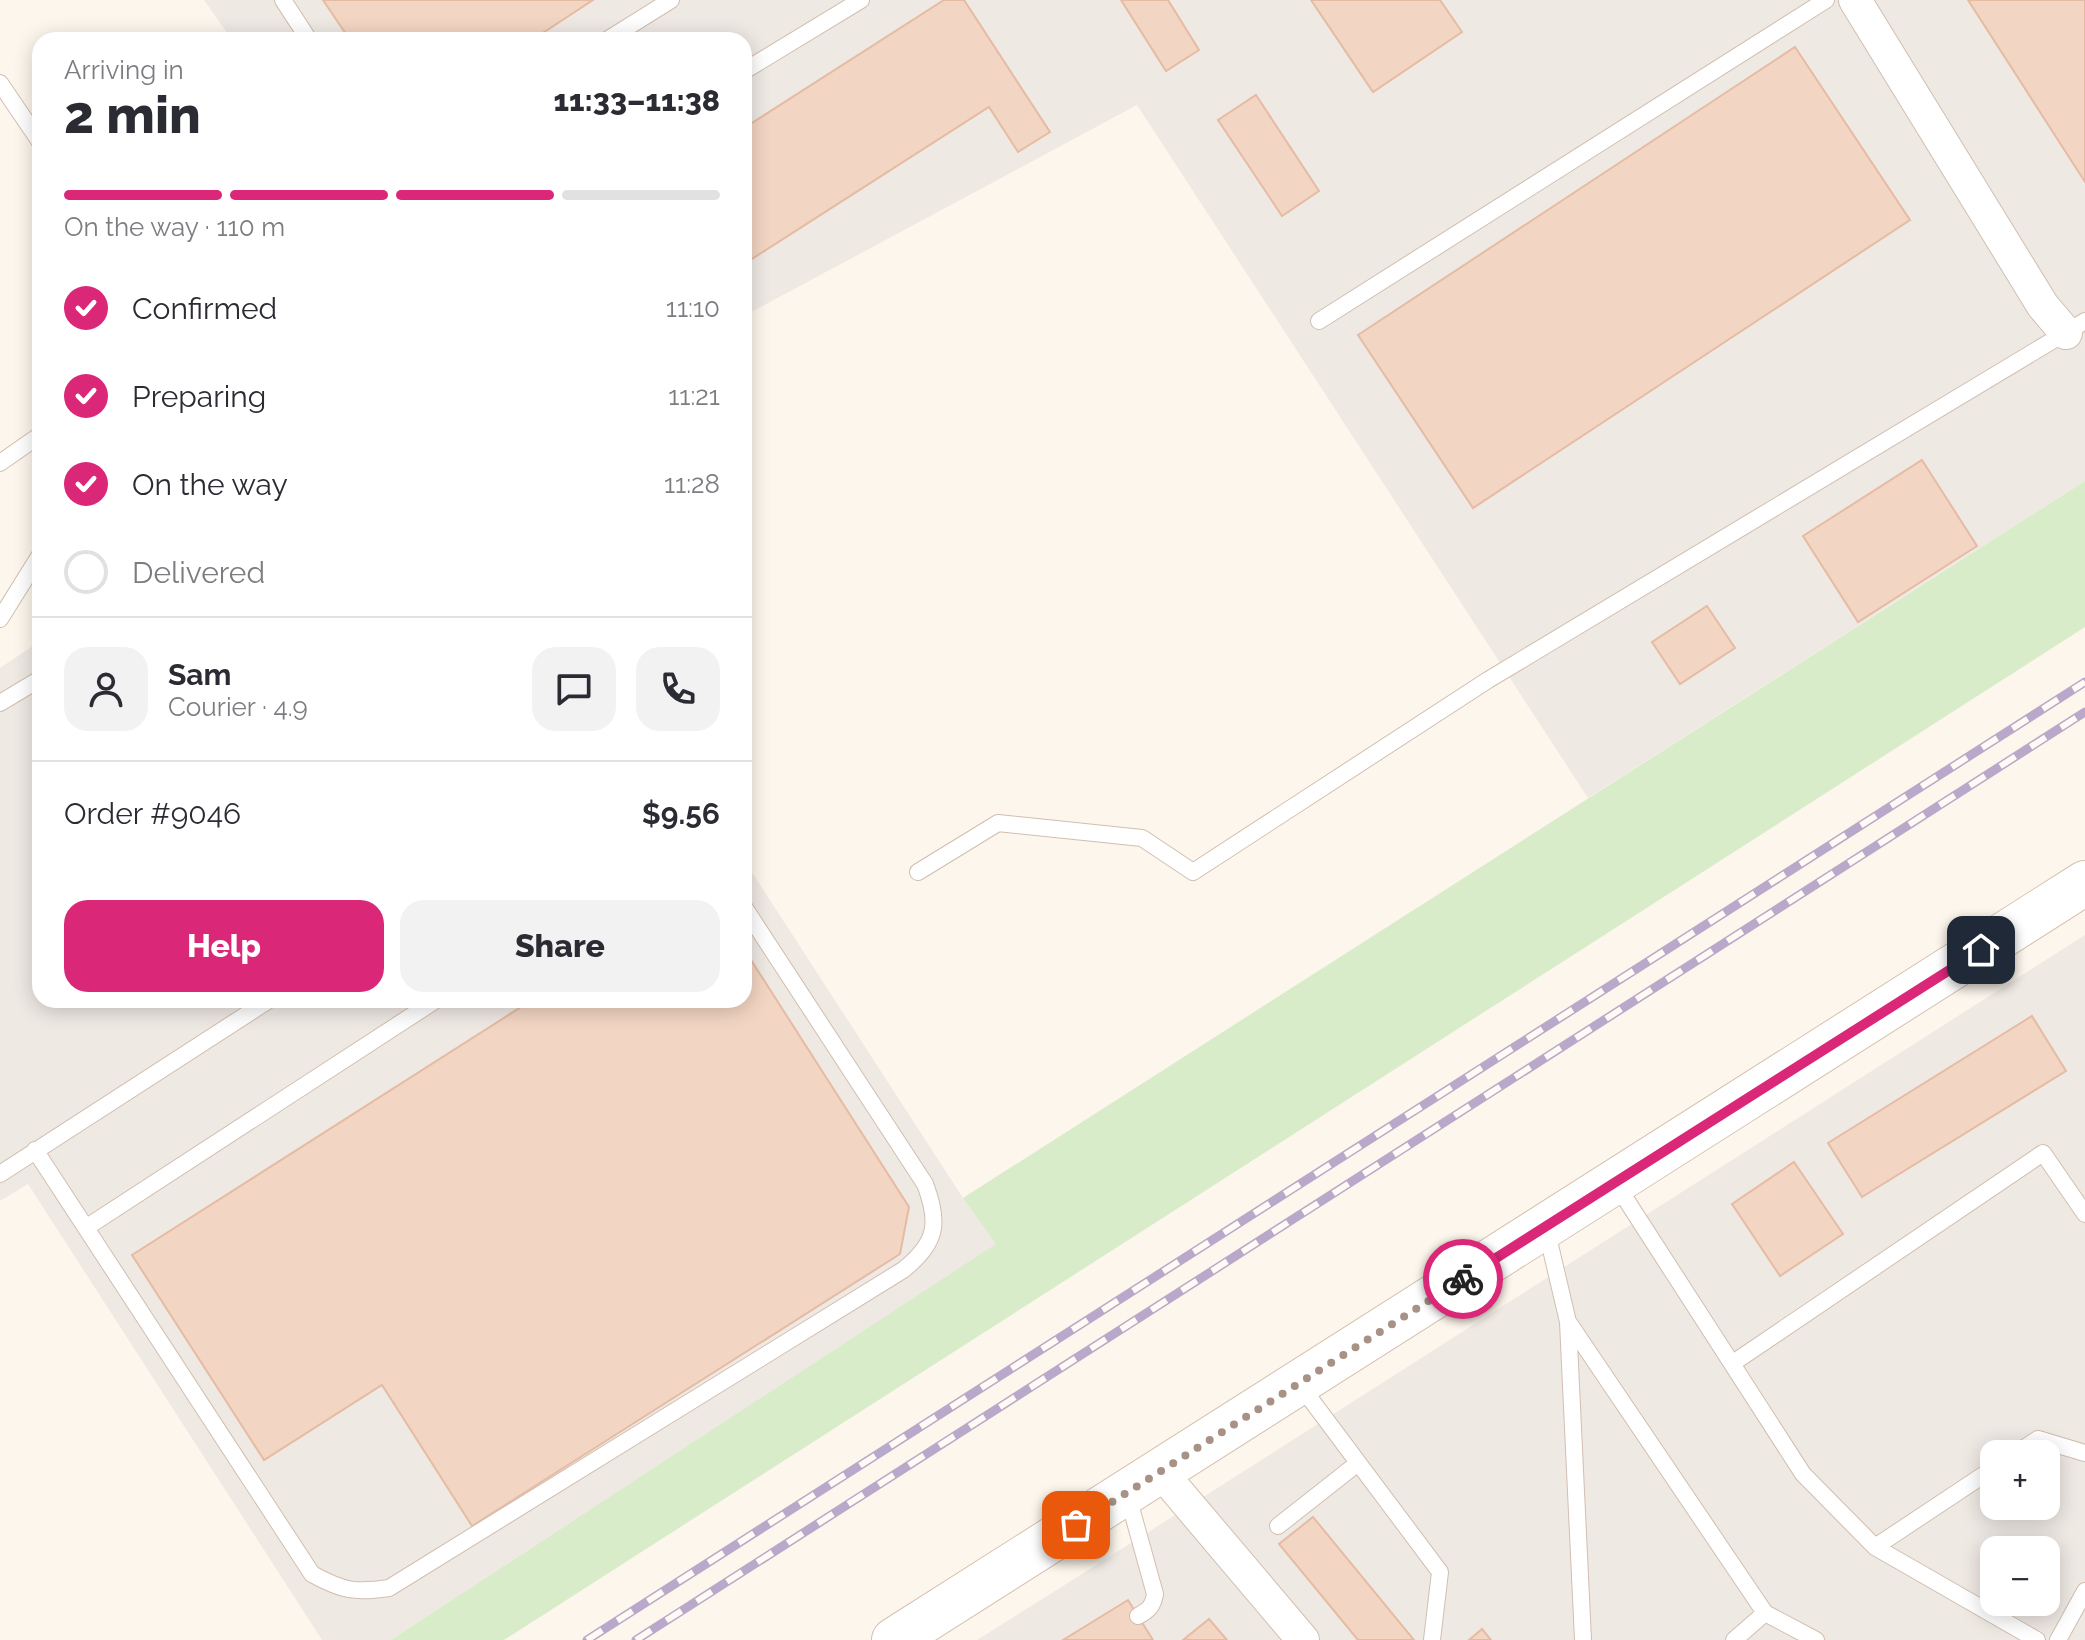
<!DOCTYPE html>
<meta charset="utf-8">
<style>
body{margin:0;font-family:Raleway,sans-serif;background:#f2f2f3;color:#2b2b33;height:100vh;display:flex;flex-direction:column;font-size:30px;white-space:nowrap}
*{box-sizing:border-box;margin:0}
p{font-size:26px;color:#7c7c81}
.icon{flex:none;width:44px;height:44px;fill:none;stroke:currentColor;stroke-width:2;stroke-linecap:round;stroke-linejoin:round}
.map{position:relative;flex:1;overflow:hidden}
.drawer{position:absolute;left:32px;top:32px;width:720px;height:976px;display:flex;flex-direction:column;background:#fff;border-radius:24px;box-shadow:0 4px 20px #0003}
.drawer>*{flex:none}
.buttons{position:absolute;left:1980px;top:1440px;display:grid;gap:16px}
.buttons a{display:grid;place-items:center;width:80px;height:80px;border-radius:16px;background:#fff;box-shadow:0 4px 20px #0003;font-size:40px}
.pin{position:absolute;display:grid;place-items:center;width:68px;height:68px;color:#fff;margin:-34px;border-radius:16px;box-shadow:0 4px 12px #0006}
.courier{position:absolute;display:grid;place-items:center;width:80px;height:80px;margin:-40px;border:6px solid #db2777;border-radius:50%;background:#fff;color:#222;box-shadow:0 2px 10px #0007}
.headline em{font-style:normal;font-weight:800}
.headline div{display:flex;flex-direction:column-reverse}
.headline{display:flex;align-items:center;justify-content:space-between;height:136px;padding:0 32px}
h1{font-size:52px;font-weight:800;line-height:60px}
.bar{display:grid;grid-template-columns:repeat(4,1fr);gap:12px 8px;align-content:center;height:96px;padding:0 32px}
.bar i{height:10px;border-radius:6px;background:#e1e1e2}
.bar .active{background:#db2777}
.bar p{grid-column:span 4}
.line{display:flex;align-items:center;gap:20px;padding:0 32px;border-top:2px solid #e1e1e2}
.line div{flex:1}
.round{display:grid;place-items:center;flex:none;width:84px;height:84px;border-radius:24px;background:#f2f2f3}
ol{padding:0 32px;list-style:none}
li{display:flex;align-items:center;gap:24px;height:88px}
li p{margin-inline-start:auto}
li .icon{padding:8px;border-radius:50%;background:#db2777;color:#fff;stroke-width:4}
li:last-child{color:#7c7c81}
li i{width:44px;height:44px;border:4px solid #e1e1e2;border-radius:50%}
.button{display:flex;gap:16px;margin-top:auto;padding:16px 32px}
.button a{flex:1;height:92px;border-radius:24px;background:#db2777;color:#fff;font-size:32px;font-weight:800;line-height:92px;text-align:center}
.button a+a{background:#f2f2f3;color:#2b2b33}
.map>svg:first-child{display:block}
.industrial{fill:#efe9e4;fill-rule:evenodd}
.grass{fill:#d8ecc9}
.building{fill:#f3d5c3;stroke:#e6bba3;stroke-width:2}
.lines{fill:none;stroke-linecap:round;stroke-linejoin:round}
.lane-casing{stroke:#d1beb0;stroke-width:18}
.street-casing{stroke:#d1beb0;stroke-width:34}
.secondary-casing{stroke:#d6c0b0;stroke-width:46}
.lane{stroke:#fff;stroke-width:16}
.street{stroke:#fff;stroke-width:32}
.secondary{stroke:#fff;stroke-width:44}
.rail-casing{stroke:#b9a8c9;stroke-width:9}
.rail{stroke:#fffaf3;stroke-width:6;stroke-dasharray:18;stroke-linecap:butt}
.done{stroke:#a89285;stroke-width:8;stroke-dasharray:0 14.4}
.route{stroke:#db2777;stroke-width:10}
</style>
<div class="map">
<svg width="2085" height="1640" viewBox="0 0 2085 1640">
<rect width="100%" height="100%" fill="#fdf6ec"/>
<path class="industrial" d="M204,0H2085V481L1588,798L1137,105L744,316V40H232Z
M40,641V1000H744V860L963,1198L997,1244L391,1640H322L28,1184L0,1201V668Z
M2085,935V1640H977L1150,1531ZM1994,1454H2046V1506H1994ZM1994,1550H2046V1602H1994Z"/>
<path class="grass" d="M2085,481V627L504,1640H391L996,1244L963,1198Z"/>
<path class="building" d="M323,0H593L532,40H350Z
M944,0H964L1050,132L1018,152L989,107L744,264V128Z
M1121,0H1168L1199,50L1166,71Z
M1311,0H1440L1462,32L1373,92Z
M1968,0H2085V182Z
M1795,47L1910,220L1473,508L1358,335Z
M1256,95L1319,191L1282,216L1218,120Z
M1922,460L1977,546L1858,622L1803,536Z
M1707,606L1735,648L1680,684L1652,642Z
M744,949L909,1207L900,1254L472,1526L382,1385L264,1460L132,1255L532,1000H744Z
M2032,1016L2066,1071L1862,1197L1828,1143Z
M1794,1162L1843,1234L1780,1276L1732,1204Z
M1313,1517L1414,1640H1358L1279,1544Z
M1128,1600L1153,1640H1063Z
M1209,1619L1227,1640H1183Z
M1482,1629L1491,1640H1469Z"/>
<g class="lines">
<defs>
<path id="lane" d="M283,0L309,40
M607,40L671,0
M744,71L861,0
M0,83L40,142
M1319,321L1826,0
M0,463L40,435
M0,619L40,555
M0,703L40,679
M918,872L998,823L1142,838L1193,872L1488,680L2085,321
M35,1150L312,1574C343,1591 355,1593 389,1588L903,1270C937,1243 940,1223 925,1184L744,907
M0,1174L269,1000
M1616,1184L1803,1474L1875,1547L2037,1640
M87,1227L436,1000
M1546,1228L1568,1322L1583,1640
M1569,1323L1765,1613L1816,1640
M1733,1363L2043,1153L2085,1214
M1300,1385L1440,1572L1432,1640
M2015,1454L2038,1439L2085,1453
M1127,1493L1155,1594C1153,1606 1149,1610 1138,1616
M1278,1526L1358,1463
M1875,1547L1994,1468
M1734,1640L1765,1613
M2058,1640L2085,1591"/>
<path id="street" d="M1855,0L2043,306L2066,333
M1160,1471L1303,1640"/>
<path id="secondary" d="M894,1640L2085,883"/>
</defs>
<use href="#lane" class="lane-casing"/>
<use href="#street" class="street-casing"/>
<use href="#secondary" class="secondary-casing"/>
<use href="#lane" class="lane"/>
<use href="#street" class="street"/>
<use href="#secondary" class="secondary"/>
<defs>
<path id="rail" d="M587,1640L2085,682
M636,1640L2085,712"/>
</defs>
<use href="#rail" class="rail-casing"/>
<use href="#rail" class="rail"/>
</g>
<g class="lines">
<path class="done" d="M1076,1525L1463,1279"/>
<path class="route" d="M1463,1279L1981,950"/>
</g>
</svg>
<div class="buttons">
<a>+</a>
<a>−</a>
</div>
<div class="pin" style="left:1076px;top:1525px;background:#ea580c"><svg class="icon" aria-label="bag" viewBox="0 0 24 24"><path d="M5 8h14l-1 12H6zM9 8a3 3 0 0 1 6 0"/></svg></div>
<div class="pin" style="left:1981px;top:950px;background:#1f2937"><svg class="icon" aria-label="home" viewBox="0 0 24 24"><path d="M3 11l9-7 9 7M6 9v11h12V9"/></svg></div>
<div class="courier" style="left:1463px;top:1279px"><svg class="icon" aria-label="bike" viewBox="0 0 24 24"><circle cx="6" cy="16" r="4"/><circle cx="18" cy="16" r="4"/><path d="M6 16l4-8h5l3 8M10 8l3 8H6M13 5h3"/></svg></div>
<section class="drawer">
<div class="headline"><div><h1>2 min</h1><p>Arriving in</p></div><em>11:33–11:38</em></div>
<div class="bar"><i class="active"></i><i class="active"></i><i class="active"></i><i></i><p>On the way · 110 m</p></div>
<ol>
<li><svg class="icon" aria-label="check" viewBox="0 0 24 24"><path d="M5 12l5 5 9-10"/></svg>Confirmed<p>11:10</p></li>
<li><svg class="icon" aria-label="check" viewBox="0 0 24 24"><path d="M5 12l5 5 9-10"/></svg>Preparing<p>11:21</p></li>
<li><svg class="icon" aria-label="check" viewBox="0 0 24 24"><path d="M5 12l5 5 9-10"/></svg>On the way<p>11:28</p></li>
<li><i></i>Delivered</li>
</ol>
<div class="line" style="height:144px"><a class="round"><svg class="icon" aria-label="person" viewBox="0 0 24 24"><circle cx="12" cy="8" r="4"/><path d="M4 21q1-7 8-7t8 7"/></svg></a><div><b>Sam</b><p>Courier · 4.9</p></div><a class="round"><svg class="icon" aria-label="chat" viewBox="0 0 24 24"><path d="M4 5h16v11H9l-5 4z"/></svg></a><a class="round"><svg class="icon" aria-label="phone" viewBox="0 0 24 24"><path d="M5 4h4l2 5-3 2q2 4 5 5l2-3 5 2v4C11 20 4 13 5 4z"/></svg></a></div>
<div class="line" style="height:104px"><div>Order #9046</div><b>$9.56</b></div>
<div class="button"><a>Help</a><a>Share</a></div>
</section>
</div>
